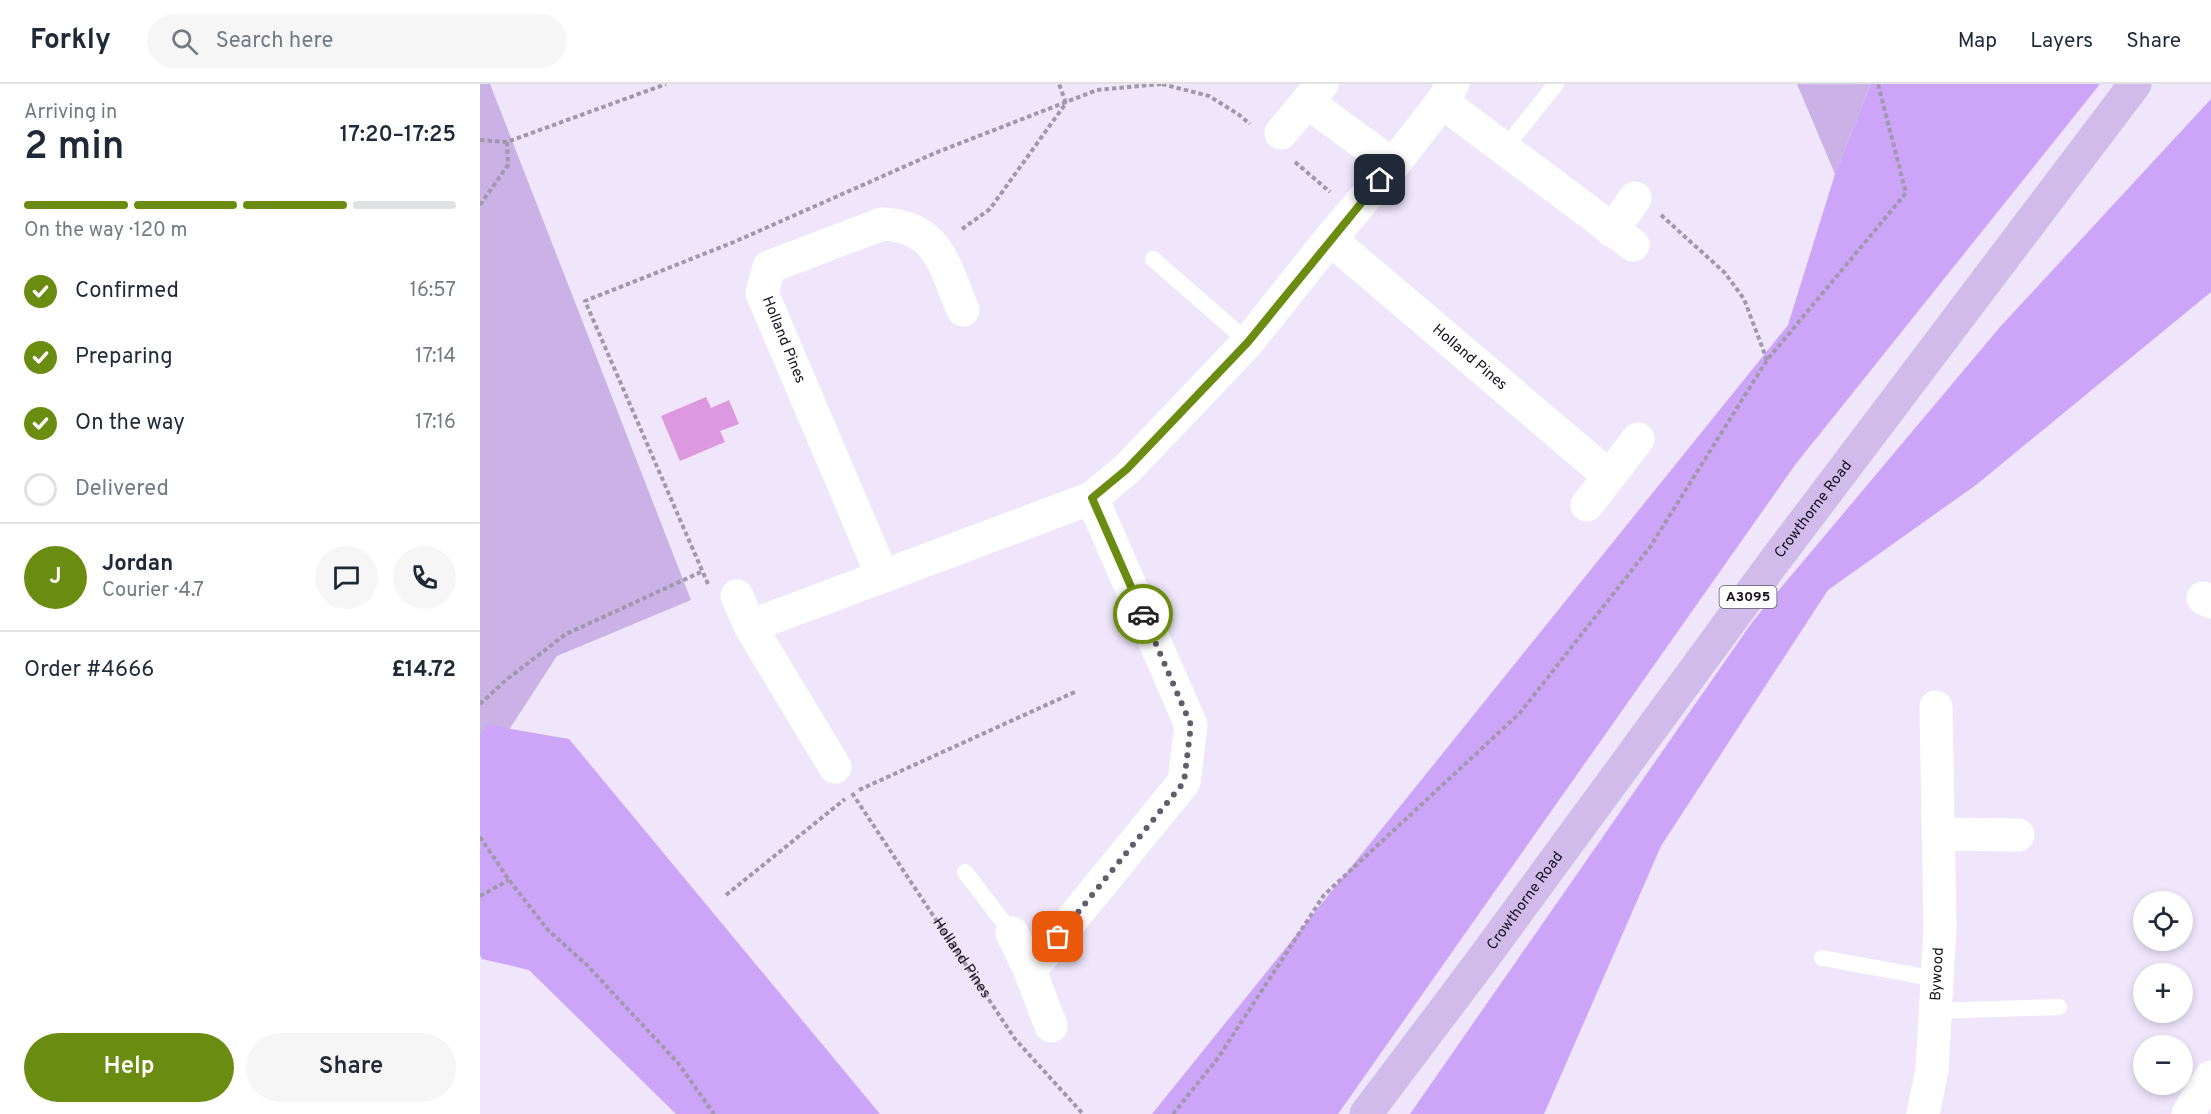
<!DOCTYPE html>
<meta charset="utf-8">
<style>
body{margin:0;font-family:Overpass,sans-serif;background:#f6f6f7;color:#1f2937;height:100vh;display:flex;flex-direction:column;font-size:22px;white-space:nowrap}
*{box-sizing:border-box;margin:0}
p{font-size:20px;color:#747a83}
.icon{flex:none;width:33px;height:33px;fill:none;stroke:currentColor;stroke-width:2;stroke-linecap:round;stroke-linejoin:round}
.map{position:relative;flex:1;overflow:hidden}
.panel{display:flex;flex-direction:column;background:#fff;width:480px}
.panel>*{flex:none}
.controls{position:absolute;left:1653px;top:807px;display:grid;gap:12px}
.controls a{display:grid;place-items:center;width:60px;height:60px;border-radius:50%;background:#fff;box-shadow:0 3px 9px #0003;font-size:30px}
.pin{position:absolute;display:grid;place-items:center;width:51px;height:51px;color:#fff;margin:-26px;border-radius:12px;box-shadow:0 3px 9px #0006}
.courier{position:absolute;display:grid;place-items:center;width:60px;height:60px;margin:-30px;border:4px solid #6a8c10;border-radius:50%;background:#fff;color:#222;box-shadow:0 2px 8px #0007}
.summary em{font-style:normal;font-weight:600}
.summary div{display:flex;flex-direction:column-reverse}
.summary{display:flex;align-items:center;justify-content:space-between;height:102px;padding:0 24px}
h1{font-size:39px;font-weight:600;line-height:45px}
.bar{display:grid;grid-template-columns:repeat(4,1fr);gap:9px 6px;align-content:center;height:72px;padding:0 24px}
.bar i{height:8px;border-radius:4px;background:#e0e1e3}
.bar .selected{background:#6a8c10}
.bar p{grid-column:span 4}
.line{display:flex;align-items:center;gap:15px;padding:0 24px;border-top:2px solid #e0e1e3}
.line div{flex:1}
.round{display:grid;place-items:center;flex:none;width:63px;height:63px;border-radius:32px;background:#f6f6f7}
ol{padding:0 24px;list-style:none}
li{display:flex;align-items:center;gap:18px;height:66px}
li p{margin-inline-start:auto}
li .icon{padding:6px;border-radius:50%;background:#6a8c10;color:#fff;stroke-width:4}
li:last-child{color:#747a83}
li i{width:33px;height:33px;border:3px solid #e0e1e3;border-radius:50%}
.button{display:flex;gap:12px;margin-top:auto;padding:12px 24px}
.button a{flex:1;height:69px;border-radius:36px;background:#6a8c10;color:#fff;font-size:24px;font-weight:600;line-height:69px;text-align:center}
.button a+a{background:#f6f6f7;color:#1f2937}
header{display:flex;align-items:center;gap:36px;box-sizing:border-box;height:84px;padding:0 30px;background:#fff;border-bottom:2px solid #e0e1e3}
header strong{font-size:28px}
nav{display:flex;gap:33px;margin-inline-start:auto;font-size:21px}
.search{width:420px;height:54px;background:#f6f6f7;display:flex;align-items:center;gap:15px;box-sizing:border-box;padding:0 21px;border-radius:33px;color:#747a83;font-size:22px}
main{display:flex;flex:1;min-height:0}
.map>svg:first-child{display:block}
.green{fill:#cab2e7}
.forest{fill:#cca5f9}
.building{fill:#dd99e0}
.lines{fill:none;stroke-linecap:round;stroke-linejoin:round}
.path{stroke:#a199ab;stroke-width:4;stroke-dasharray:4.5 3;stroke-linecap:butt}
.service{stroke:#fff;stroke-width:16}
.minor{stroke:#fff;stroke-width:33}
.tertiary{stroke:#fff;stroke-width:33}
.primary{stroke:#d1bbeb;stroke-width:33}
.done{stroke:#635c6b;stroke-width:6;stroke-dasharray:0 10.8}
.route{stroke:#6a8c10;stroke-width:8}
.labels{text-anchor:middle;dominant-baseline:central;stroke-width:5;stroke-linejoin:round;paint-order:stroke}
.shield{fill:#fff;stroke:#5d5962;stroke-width:1.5}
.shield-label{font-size:14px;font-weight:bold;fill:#17121e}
.street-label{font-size:15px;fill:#17121e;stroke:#fff}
</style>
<header>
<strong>Forkly</strong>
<div class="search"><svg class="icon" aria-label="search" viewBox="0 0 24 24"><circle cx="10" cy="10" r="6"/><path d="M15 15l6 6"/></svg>Search here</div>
<nav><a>Map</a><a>Layers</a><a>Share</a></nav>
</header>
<main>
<section class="panel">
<div class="summary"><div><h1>2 min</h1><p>Arriving in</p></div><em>17:20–17:25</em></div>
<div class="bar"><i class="selected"></i><i class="selected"></i><i class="selected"></i><i></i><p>On the way · 120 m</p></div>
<ol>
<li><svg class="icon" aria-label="check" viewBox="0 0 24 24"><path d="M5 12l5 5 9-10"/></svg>Confirmed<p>16:57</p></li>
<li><svg class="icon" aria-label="check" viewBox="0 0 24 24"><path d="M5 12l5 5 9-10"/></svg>Preparing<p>17:14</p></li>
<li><svg class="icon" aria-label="check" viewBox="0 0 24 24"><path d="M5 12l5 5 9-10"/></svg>On the way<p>17:16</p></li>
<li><i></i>Delivered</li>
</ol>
<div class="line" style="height:108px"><b class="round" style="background:#6a8c10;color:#fff">J</b><div><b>Jordan</b><p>Courier · 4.7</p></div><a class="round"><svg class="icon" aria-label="chat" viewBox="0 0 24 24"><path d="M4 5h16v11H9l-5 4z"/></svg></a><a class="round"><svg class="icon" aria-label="phone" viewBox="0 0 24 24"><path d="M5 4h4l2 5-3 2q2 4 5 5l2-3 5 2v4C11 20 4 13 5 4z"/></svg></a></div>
<div class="line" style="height:78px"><div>Order #4666</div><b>£14.72</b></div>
<div class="button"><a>Help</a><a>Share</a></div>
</section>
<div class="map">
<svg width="1731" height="1030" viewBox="0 0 1731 1030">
<rect width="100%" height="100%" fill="#efe6fb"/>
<path class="green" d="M0,0H10L211,516L77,572L23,655L0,685Z
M1317,0H1391L1355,90Z"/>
<path class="forest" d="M1391,0H1620L1315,381L858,1030H672L1308,241L1355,90Z
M1731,15V208L1496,401L1348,506L1181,762L1064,1030H930L1273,537L1520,243Z
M8,641L89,655L400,1030H196L49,886L2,875L0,871V651Z"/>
<path class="building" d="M226,313L231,324L249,316L259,340L240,347L245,358L200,377L181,332Z"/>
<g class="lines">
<g class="path">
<path d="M682,0L729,12L758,30L770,40"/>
<path d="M0,56L27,58L186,0"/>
<path d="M815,78L850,108"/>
<path d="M0,121L28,81L27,58"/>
<path d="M1181,131L1245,189L1264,215L1287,276"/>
<path d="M482,145L510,125L586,19L579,0"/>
<path d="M228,500L105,217L254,158L455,69L617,6L681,0"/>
<path d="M0,620L26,596L86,550L221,488"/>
<path d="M379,706L597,607"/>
<path id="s1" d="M372,709L535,955L603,1030"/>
<path d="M0,753L29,796L68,846L107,881L198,979L234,1030"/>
<path d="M246,811L365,715"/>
<path d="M0,812L29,796"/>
<path d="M693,1030L738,974L844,811L1040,629L1170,463L1287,276L1426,109L1398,0"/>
</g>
<path class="service" d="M1024,65L1076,0
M673,175L768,258
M485,788L532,849
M1342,874L1457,895
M1455,927L1579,923"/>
<g class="minor">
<path d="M827,18L913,81"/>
<path d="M962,18L1153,161"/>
<path d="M801,49L842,0"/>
<path d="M1132,147L1155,114"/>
<path id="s2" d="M850,155L1129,392"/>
<path d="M1107,421L1158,355"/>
<path d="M402,491L282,209L289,183L402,140C459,142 464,182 483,226"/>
<path d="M257,512L270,542L355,683"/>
<path d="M1723,514L1731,518"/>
<path d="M270,542L612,414L647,385L768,258L850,155L913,81L962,18L973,0"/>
<path d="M1458,750L1538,751"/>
<path d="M532,849L550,887L571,942"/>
<path d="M550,887L704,698L711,641L612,414"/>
<path id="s3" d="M1443,1030L1452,986L1460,844L1456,623"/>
</g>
<path class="tertiary" d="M1708,1030L1731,993"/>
<path class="primary" id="s4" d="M886,1030L1002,876L1293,479L1655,0"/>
</g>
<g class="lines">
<path class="done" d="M578,853L704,698L711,641L663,530"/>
<path class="route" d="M663,530L612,414L647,385L768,258L900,96"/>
</g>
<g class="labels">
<rect class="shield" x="1239.5" y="502" width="57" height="22" rx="4.5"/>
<g class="shield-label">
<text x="1268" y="513">A3095</text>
</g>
<g class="street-label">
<text transform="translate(303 256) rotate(68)">Holland Pines</text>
<text stroke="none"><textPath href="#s2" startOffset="183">Holland Pines</textPath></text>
<text stroke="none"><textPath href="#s4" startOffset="752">Crowthorne Road</textPath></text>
<text stroke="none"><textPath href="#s4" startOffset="266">Crowthorne Road</textPath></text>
<text stroke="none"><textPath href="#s1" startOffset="198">Holland Pines</textPath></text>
<text stroke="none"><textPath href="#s3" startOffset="141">Bywood</textPath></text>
</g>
</g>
</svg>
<div class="controls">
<a><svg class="icon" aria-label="locate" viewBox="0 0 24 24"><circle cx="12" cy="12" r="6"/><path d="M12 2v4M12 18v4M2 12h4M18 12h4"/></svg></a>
<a>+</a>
<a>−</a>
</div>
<div class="pin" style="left:578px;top:853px;background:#ea580c"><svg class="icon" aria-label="bag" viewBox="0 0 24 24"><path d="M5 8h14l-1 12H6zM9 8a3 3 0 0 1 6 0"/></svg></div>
<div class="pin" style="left:900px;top:96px;background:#1f2937"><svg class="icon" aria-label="home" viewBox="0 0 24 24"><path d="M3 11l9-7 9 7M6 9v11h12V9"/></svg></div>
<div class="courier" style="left:663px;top:530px"><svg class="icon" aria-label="car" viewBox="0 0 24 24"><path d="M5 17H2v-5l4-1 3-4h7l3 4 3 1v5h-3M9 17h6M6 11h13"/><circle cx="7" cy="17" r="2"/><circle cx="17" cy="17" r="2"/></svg></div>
</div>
</main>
